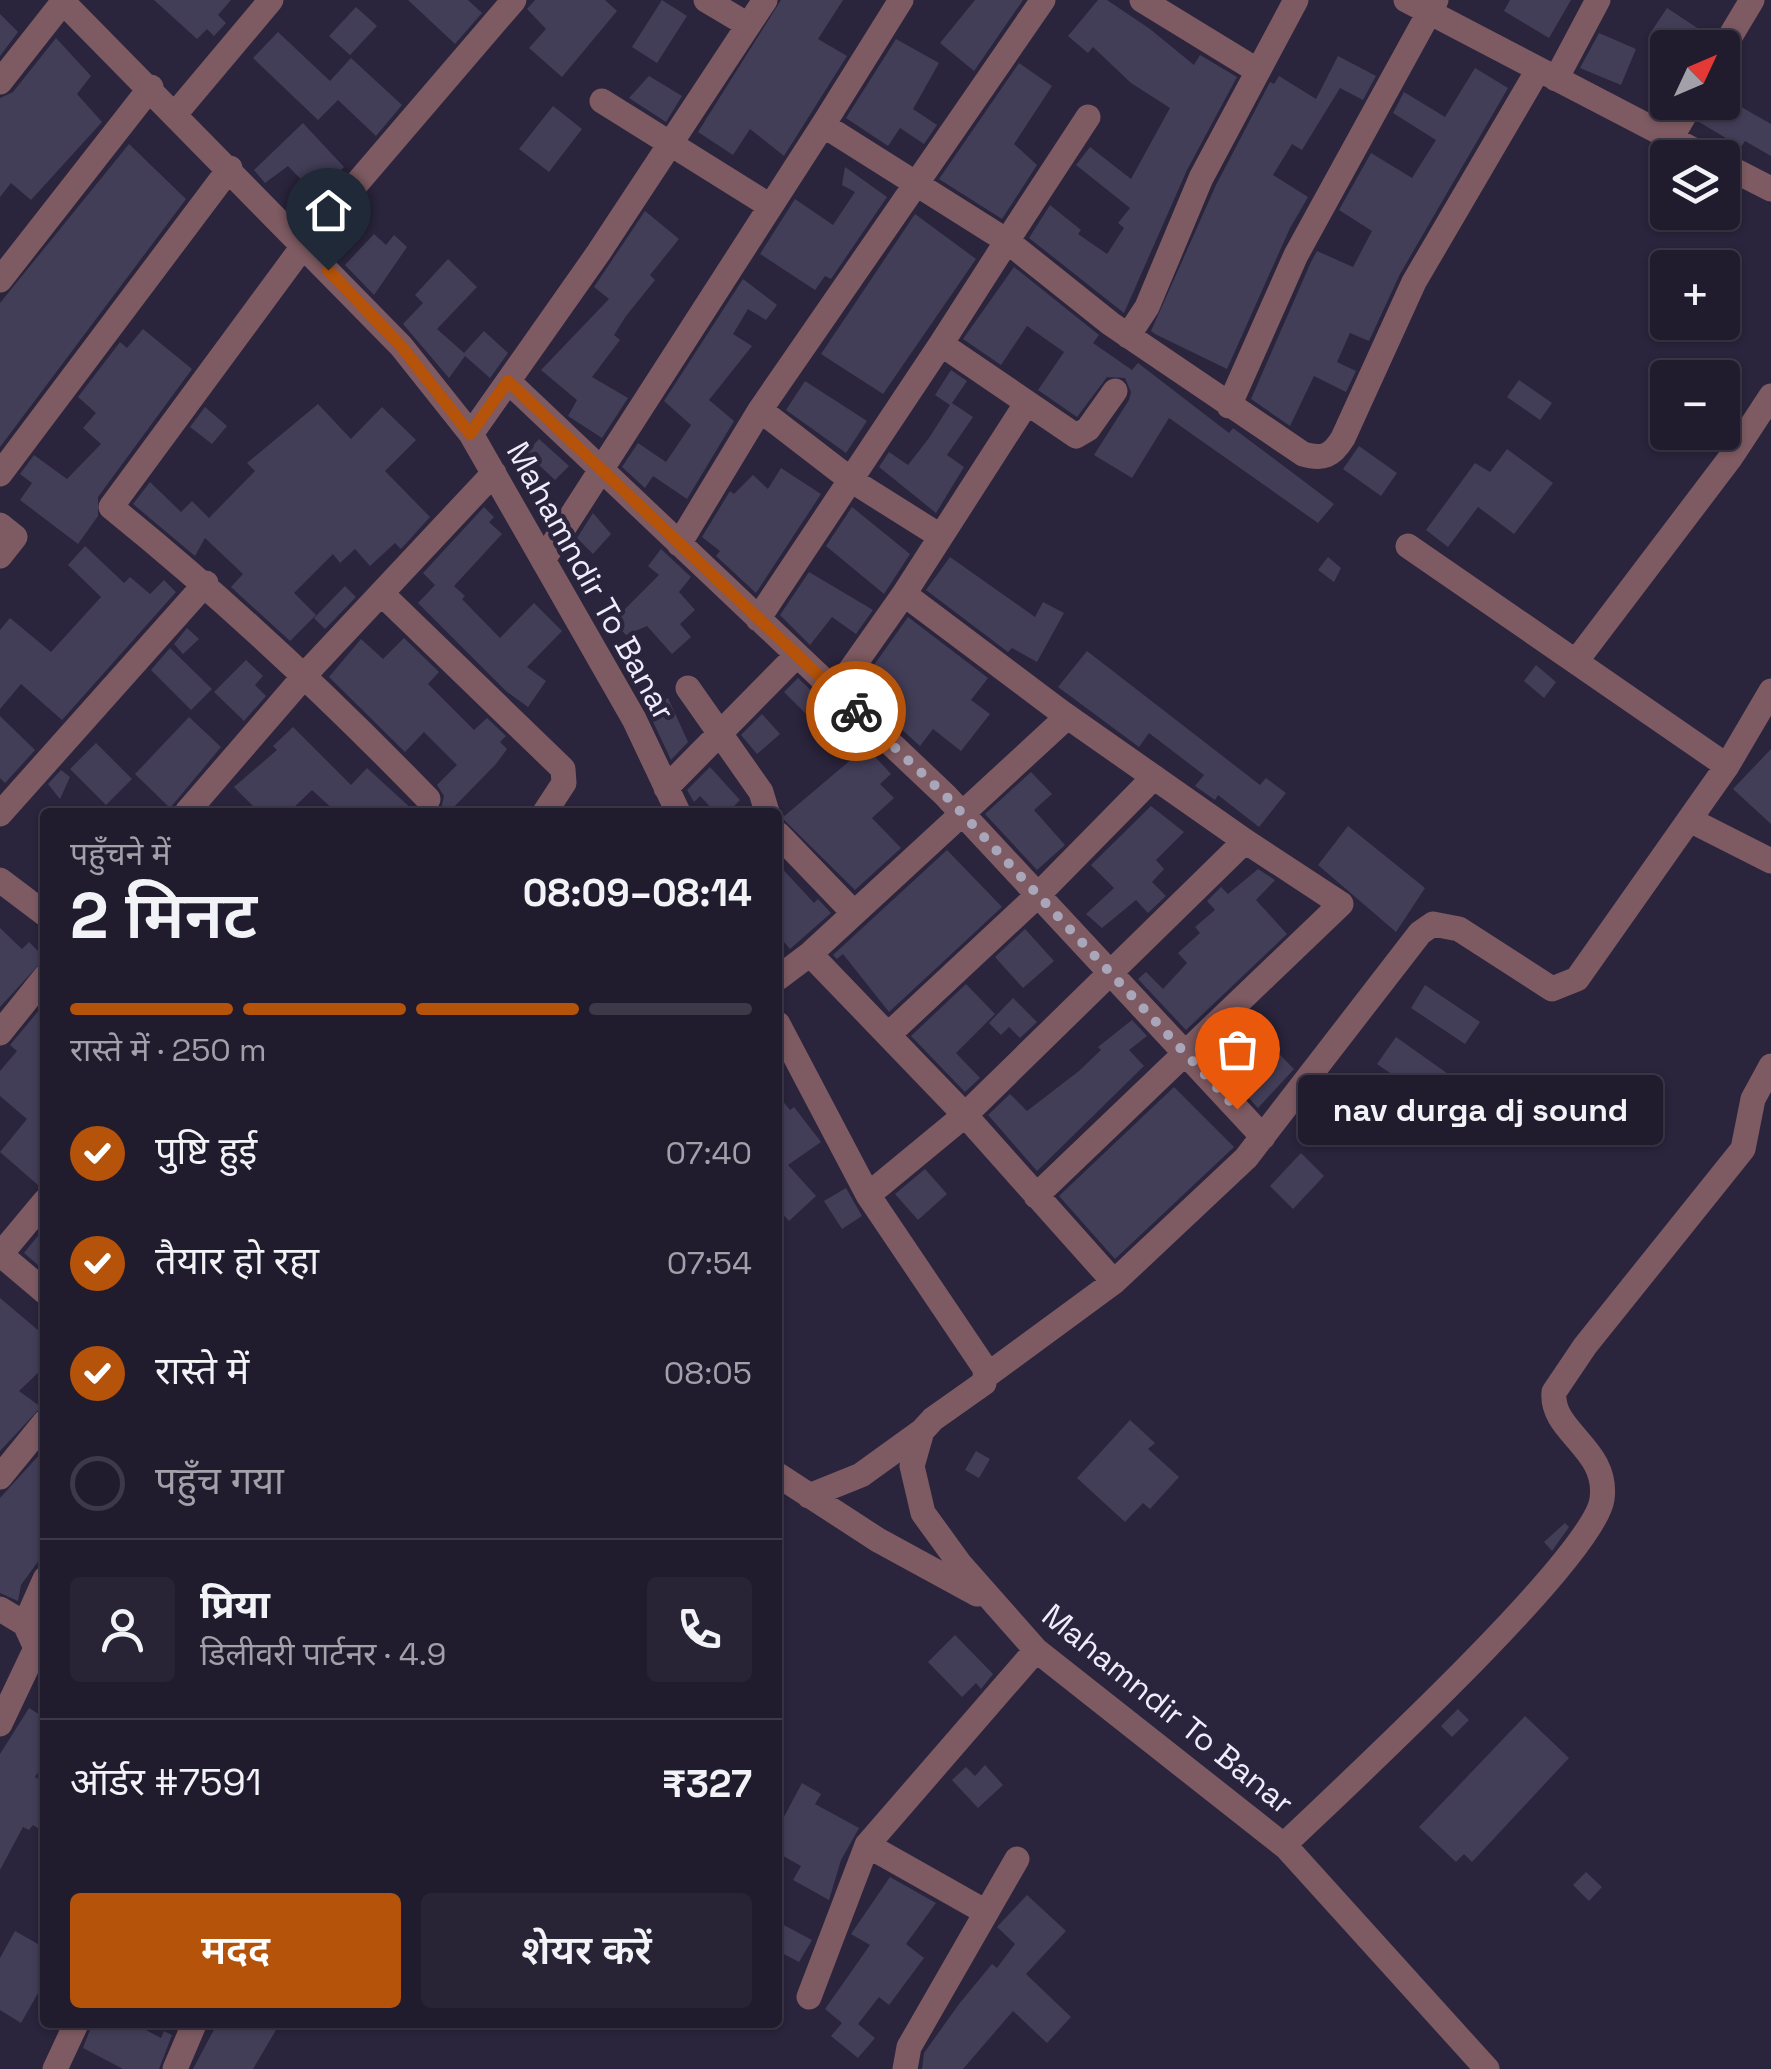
<!DOCTYPE html>
<html lang="hi">
<meta charset="utf-8">
<style>
body{margin:0;font-family:"Space Grotesk","Noto Sans Devanagari",sans-serif;background:#282435;color:#f1f3f6;height:100vh;display:flex;flex-direction:column;font-size:38px;white-space:nowrap}
*{box-sizing:border-box;margin:0}
p{font-size:32px;color:#a2a1aa}
.icon{flex:none;width:55px;height:55px;fill:none;stroke:currentColor;stroke-width:2;stroke-linecap:round;stroke-linejoin:round}
.map{position:relative;flex:1;overflow:hidden}
.panel{position:absolute;left:40px;top:808px;width:742px;height:1220px;display:flex;flex-direction:column;background:#201b2d;border-radius:10px;box-shadow:0 2px 8px #0004,0 0 0 2px #3d3949}
.panel>*{flex:none}
.needle{width:65px;rotate:46deg}
.fabs{position:absolute;left:1650px;top:30px;display:grid;gap:20px}
.fabs a{display:grid;place-items:center;width:90px;height:90px;border-radius:10px;background:#201b2d;box-shadow:0 2px 8px #0004,0 0 0 2px #3d3949;font-size:50px}
.pin{position:absolute;display:grid;place-items:center;width:85px;height:85px;color:#fff;margin:-102px -42px;border-radius:50% 50% 50% 0;rotate:-45deg;box-shadow:0 0 10px #0007}
.pin .icon{rotate:45deg}
.courier{position:absolute;display:grid;place-items:center;width:100px;height:100px;margin:-50px;border:8px solid #b45309;border-radius:50%;background:#fff;color:#222;box-shadow:0 2px 12px #0007}
.bubble{position:absolute;height:70px;border-radius:10px;background:#201b2d;box-shadow:0 2px 8px #0004,0 0 0 2px #3d3949;font-size:32px;font-weight:600;line-height:70px;text-align:center}
.headline em{font-style:normal;font-weight:600}
.headline div{display:flex;flex-direction:column-reverse}
.headline{display:flex;align-items:center;justify-content:space-between;height:170px;padding:0 30px}
h1{font-size:65px;font-weight:600;line-height:75px}
.bar{display:grid;grid-template-columns:repeat(4,1fr);gap:15px 10px;align-content:center;height:120px;padding:0 30px}
.bar i{height:12px;border-radius:8px;background:#3d3949}
.bar .active{background:#b45309}
.bar p{grid-column:span 4}
.line{display:flex;align-items:center;gap:25px;padding:0 30px;border-top:2px solid #3d3949}
.line div{flex:1}
.round{display:grid;place-items:center;flex:none;width:105px;height:105px;border-radius:10px;background:#282435}
ol{padding:0 30px;list-style:none}
li{display:flex;align-items:center;gap:30px;height:110px}
li p{margin-inline-start:auto}
li .icon{padding:10px;border-radius:50%;background:#b45309;color:#fff;stroke-width:4}
li:last-child{color:#a2a1aa}
li i{width:55px;height:55px;border:5px solid #3d3949;border-radius:50%}
.action{display:flex;gap:20px;margin-top:auto;padding:20px 30px}
.action a{flex:1;height:115px;border-radius:10px;background:#b45309;color:#fff;font-size:40px;font-weight:600;line-height:115px;text-align:center}
.action a+a{background:#282435;color:#f1f3f6}
.map>svg:first-child{display:block}
.building{fill:#433e58}
.lines{fill:none;stroke-linecap:round;stroke-linejoin:round}
.minor{stroke:#7e5a62;stroke-width:25}
.done{stroke:#aaa6b9;stroke-width:10;stroke-dasharray:0 18}
.route{stroke:#b45309;stroke-width:12}
.labels{text-anchor:middle;dominant-baseline:central;stroke-width:9;stroke-linejoin:round;paint-order:stroke}
.street-label{font-size:32px;fill:#efecfc;stroke:#2a243c}
</style>
<div class="map">
<svg width="1771" height="2069" viewBox="0 0 1771 2069">
<rect width="100%" height="100%" fill="#2a243c"/>
<path class="building" d="M154,0H231L218,15L226,23L214,36L207,29L197,39Z
M408,0H468L482,13L455,44Z
M535,0H605L617,11L562,77L529,48L546,29L527,9Z
M662,0L687,16L657,63L632,47Z
M781,0H843L818,39L847,56L784,156L750,129L733,155L698,132Z
M975,0H1023L974,71L940,43Z
M1098,0H1107L1150,29L1194,65L1200,55L1237,77L1187,170L1124,313L1029,238L1050,205L1081,230L1078,234L1107,254L1124,228L1118,223L1130,208L1076,165L1090,147L1131,179L1170,108L1131,83L1093,47L1088,53L1068,36Z
M1510,0H1571L1549,38L1504,11Z
M356,7L377,26L350,55L329,36Z
M1667,8L1711,37L1706,48H1674L1651,32Z
M0,14L18,32L0,56Z
M278,32L330,81L351,58L402,105L376,136L338,100L318,120L253,58Z
M1599,33L1636,49L1621,85L1580,68Z
M56,38L91,76L77,94L102,122L31,200L11,183L0,197V98L13,92Z
M896,39L939,63L913,109L937,125L924,144L900,128L888,146L846,118Z
M1338,56L1376,76L1363,100L1340,88L1302,150L1292,144L1273,175L1308,197L1290,228L1227,369L1155,334L1151,331L1216,185L1270,82L1274,84L1279,76L1316,99Z
M1019,63L1052,86L1014,144L1037,165L1002,219L939,179Z
M1475,68L1508,88L1400,274L1369,341L1350,333L1337,362L1356,371L1346,392L1314,376L1290,426L1251,399L1311,262L1317,251L1353,267L1372,231L1339,210L1371,153L1412,178L1436,140L1393,113L1404,92L1445,117Z
M649,76L682,96L666,122L629,98Z
M1722,96L1771,124V156L1745,141L1741,147L1699,122L1709,102H1722Z
M553,106L582,129L549,172L519,149Z
M303,123L344,167L326,184L331,188L321,200L288,166L265,183L254,170Z
M129,144L186,199L0,447V303Z
M845,167L887,197L831,279L825,276L815,290L760,254L795,199L833,225L855,192L842,185Z
M645,211L679,239L650,275L655,280L626,316L614,335L620,340L592,377L628,398L602,438L568,416L577,400L541,370L609,299L594,287Z
M915,214L976,259L883,394L821,354Z
M374,234L386,245L394,235L407,247L374,295L345,265Z
M448,259L477,287L437,329L464,353L484,331L508,353L490,378L465,356L449,378L403,324L423,303L415,295Z
M1014,267L1099,335L1093,343L1132,370L1138,363L1229,433L1233,428L1334,504L1318,523L1169,418L1132,478L1094,455L1129,400L1131,392L1125,378L1107,377L1077,417L1038,390L1064,352L1027,326L1001,365L963,339Z
M743,279L777,305L766,320L748,309L733,334L752,346L709,400L734,421L687,499L653,476L645,488L622,467L638,443L666,462L691,425L664,401Z
M143,329L192,369L98,497V516L78,544L20,500L32,483L20,474L34,455L67,479L101,444L83,428L96,413L78,397L120,342L127,348Z
M951,370L967,381L952,403L973,417L947,455L964,467L936,513L879,467L889,452L908,465L929,438L950,405L935,395Z
M1519,380L1552,403L1540,420L1507,397Z
M805,381L867,421L846,453L786,410Z
M318,404L351,439L382,407L416,440L385,471L430,517L401,549L395,543L370,566L355,549L340,563L333,554L294,593L316,615L290,641L231,587L243,574L205,538L195,556L133,504L150,482L181,512L192,501L209,518L255,471L247,463Z
M205,407L227,426L212,444L190,427Z
M539,439L569,466L555,480L526,453Z
M1359,446L1397,473L1381,496L1343,469Z
M1507,449L1553,483L1514,534L1478,507L1448,547L1426,530L1475,463L1490,472Z
M781,468L821,494L756,593L716,556L720,551L702,537L730,491L734,494L753,475L768,489Z
M484,507L494,517L489,522L502,534L454,586L465,596L462,599L500,638L534,603L562,631L527,667L546,681L528,707L506,691L418,603L435,585L423,573Z
M852,507L910,554L884,594L826,546Z
M593,513L611,534L593,554L577,538Z
M85,546L124,583L130,577L150,594L164,580L176,592L62,720L21,684L0,709V630L10,618L51,652L101,597L68,565Z
M661,549L691,577L679,592L695,610L680,624L691,637L672,654L647,626L626,635L613,621L659,575L648,566Z
M950,557L1035,617L1043,602L1064,613L1037,662L1012,648L1008,652L926,590Z
M1328,557L1341,568L1334,582L1318,570Z
M809,572L873,610L856,634L832,617L810,645L780,615Z
M345,586L356,597L325,629L314,618Z
M908,617L988,678L971,700L990,714L961,751L933,729L920,746L857,689Z
M187,628L199,639L183,654L174,644Z
M404,638L439,672L428,684L474,730L487,718L506,736L500,742L507,749L496,764L449,812L441,809L444,796L437,785L457,765L424,732L405,752L329,677L361,639L383,659Z
M170,648L212,689L191,710L151,670Z
M1087,651L1260,785L1266,778L1286,793L1259,827L1218,795L1215,800L1195,786L1204,775L1149,733L1139,747L1058,687Z
M246,660L263,676L255,685L266,696L244,721L214,692Z
M1536,665L1556,682L1544,698L1524,681Z
M798,678L822,701L807,715L784,692Z
M668,698L688,742L671,760L647,709Z
M762,714L780,734L757,754L741,735Z
M0,716L35,750L5,783L0,778Z
M189,717L221,747L170,808L135,774Z
M293,727L351,785L367,768L415,812H336L312,790L289,812H259L234,787L277,750L273,746Z
M96,743L132,779L106,805L70,769Z
M866,747L891,774L880,784L894,798L872,818L901,848L855,890L782,818Z
M1771,749V824L1733,789Z
M710,767L740,800L728,812H715L700,796L694,802L687,790Z
M61,770L70,777L60,799L48,784Z
M1031,772L1052,794L1034,810L1065,845L1037,870L985,814Z
M1151,806L1184,832L1156,860L1164,869L1152,882L1166,896L1148,913L1136,900L1102,928L1086,914L1114,888L1091,865Z
M1348,826L1425,888L1396,932L1318,865Z
M947,850L1002,907L889,1012L843,954L837,959L833,955Z
M778,864L814,903L818,899L831,913L790,949L778,935Z
M1258,869L1275,880L1256,900L1287,934L1186,1030L1138,979L1146,972L1163,989L1187,963L1178,953L1200,933L1195,927L1215,910L1207,901L1221,887L1228,894Z
M0,928L22,949L29,942L45,958L0,1007Z
M1025,929L1054,961L1023,988L995,957Z
M966,984L995,1014L956,1053L980,1078L965,1092L911,1036Z
M1425,985L1480,1022L1465,1044L1411,1008Z
M1013,998L1037,1022L1020,1038L1009,1027L1001,1035L989,1023Z
M45,1003V1185L39,1186L0,1152L27,1119L0,1096V1071L17,1051L10,1045Z
M1244,1019L1294,1069L1258,1108L1208,1054Z
M1132,1020L1147,1036L1129,1050L1144,1066L1037,1171L988,1115L1010,1094L1027,1111L1079,1071L1101,1050L1098,1047Z
M1396,1037L1451,1076L1433,1103L1377,1064Z
M1174,1087L1234,1147L1115,1259L1059,1196Z
M778,1095L790,1110L794,1107L821,1142L788,1165L816,1196L789,1221L778,1209Z
M1301,1153L1324,1176L1293,1209L1270,1186Z
M925,1169L947,1194L918,1220L895,1194Z
M846,1188L862,1216L842,1229L824,1201Z
M45,1227V1271L24,1253Z
M0,1298L45,1336L41,1370L19,1391L41,1407L0,1451Z
M1130,1420L1155,1443L1148,1449L1179,1477L1150,1509L1143,1503L1125,1522L1077,1478Z
M976,1451L990,1459L979,1478L965,1470Z
M41,1453L45,1457V1552L21,1585L18,1601L0,1593V1498Z
M1565,1523L1569,1527L1552,1551L1544,1542Z
M955,1635L993,1674L981,1689L976,1683L962,1697L928,1662Z
M29,1708L45,1718V1761L35,1777L45,1783V1833L33,1825L29,1830L23,1827L0,1870V1754Z
M1458,1709L1469,1720L1452,1737L1441,1726Z
M1525,1716L1569,1758L1472,1862L1464,1854L1456,1862L1419,1827Z
M985,1765L1003,1785L978,1808L952,1780L966,1767L975,1776Z
M802,1783L821,1794L815,1804L859,1828L841,1860L829,1900L793,1880L801,1866L778,1853V1828Z
M1586,1872L1602,1887L1589,1901L1573,1885Z
M890,1877L936,1903L906,1944L924,1958L889,2005L879,1997L858,2024L875,2038L858,2058L831,2036L842,2023L825,2009L870,1945L851,1934Z
M1027,1895L1066,1931L1026,1974L1071,2017L1047,2043L1013,2011L963,2069H922L924,2053L959,2004L992,1964L997,1968L1015,1944L997,1927Z
M778,1922L812,1940L799,1962L778,1951Z
M15,1931L45,1948V1981L21,2023L0,2010V1958Z
M93,2022H131L161,2038L164,2031L172,2035L159,2069H123L83,2048Z
M218,2022H263L276,2030L253,2069H193Z"/>
<g class="lines">
<path class="minor" d="M61,0L401,346L471,434L634,719L678,812
M706,0L748,25
M901,0L823,125L1007,241L1088,117
M1142,0L1258,71
M1406,0L1709,158
M1722,50L1752,0
M1556,79L1598,0
M0,82L63,2
M602,101L770,206
M176,113L271,0
M1671,138L1692,102
M1722,164L1771,189
M0,280L151,87
M1128,336L1147,307L1201,178L1296,0
M508,381L945,795L1263,1137
M1115,391L1088,429L1076,436L941,344L1007,241L1111,324L1303,454C1323,460 1332,456 1343,438L1414,282L1538,70
M1229,406L1296,255L1436,0
M760,410L851,480L940,536
M471,434L599,252L765,0
M0,474L230,168
M0,525L15,537L0,556
M679,544L760,410L1043,0
M1408,546L1727,766
M543,560L823,125
M382,594L563,769L564,783L545,812
M758,619L941,344
M1577,660L1731,457L1771,396
M688,688L761,792L767,812
M835,692L904,594
M666,788L797,655
M428,799C326,694 225,599 111,507L304,245L514,0
M187,812L313,666L494,473
M0,814L206,583
M1690,820L1771,861
M778,834L854,913
M0,880L45,914
M810,954L1067,717
M778,978L810,954L965,1115L1114,1282
M778,1024L868,1195L986,1370L984,1383L933,1419L922,1431L912,1466L923,1513L960,1564L1036,1650L1287,1848L1487,2069
M0,1033L45,977
M888,1035L1038,895L1154,777
M868,1195L965,1115L1245,841L1061,712L904,594L1026,404
M1036,1196L1341,904L1245,841
M0,1254L45,1292
M0,1255L45,1201
M986,1376L1114,1282L1246,1158L1420,933L1433,924L1459,929L1552,989L1577,979L1727,766L1771,691
M778,1475L878,1540L977,1594
M0,1477L45,1422
M809,1496L861,1475L922,1431
M0,1609L25,1624L45,1579
M0,1724L36,1648L25,1624
M1284,1845C1339,1792 1595,1557 1602,1499C1609,1448 1550,1432 1554,1392L1585,1346L1743,1149L1753,1099L1771,1066
M984,1911L867,1845L1036,1650
M809,1997L867,1845
M55,2069L77,2022
M175,2069L195,2022
M905,2069L909,2047L1017,1859"/>
</g>
<g class="lines">
<path class="done" d="M856,711L945,795L1237,1109"/>
<path class="route" d="M328,270L401,346L470,434L508,381L856,711"/>
</g>
<g class="labels">
<g class="street-label">
<text transform="translate(591 581) rotate(61)">Mahamndir To Banar</text>
<text transform="translate(1168 1709) rotate(39)">Mahamndir To Banar</text>
</g>
</g>
</svg>
<div class="fabs">
<a><svg class="needle" viewBox="-14 -14 28 28"><path d="M0-13l5 13h-10z" fill="#e53935"/><path d="M0 13l5-13h-10z" fill="#a2a1aa"/></svg></a>
<a><svg class="icon" aria-label="layers" viewBox="0 0 24 24"><path d="M12 4l9 5-9 5-9-5zM3 14l9 5 9-5"/></svg></a>
<a>+</a>
<a>−</a>
</div>
<div class="pin" style="left:1237px;top:1109px;background:#ea580c"><svg class="icon" aria-label="bag" viewBox="0 0 24 24"><path d="M5 8h14l-1 12H6zM9 8a3 3 0 0 1 6 0"/></svg></div>
<div class="pin" style="left:328px;top:270px;background:#1f2937"><svg class="icon" aria-label="home" viewBox="0 0 24 24"><path d="M3 11l9-7 9 7M6 9v11h12V9"/></svg></div>
<div class="courier" style="left:856px;top:711px"><svg class="icon" aria-label="bike" viewBox="0 0 24 24"><circle cx="6" cy="16" r="4"/><circle cx="18" cy="16" r="4"/><path d="M6 16l4-8h5l3 8M10 8l3 8H6M13 5h3"/></svg></div>
<div class="bubble" style="left:1298px;top:1075px;width:365px">nav durga dj sound</div>
<section class="panel">
<div class="headline"><div><h1>2 मिनट</h1><p>पहुँचने में</p></div><em>08:09–08:14</em></div>
<div class="bar"><i class="active"></i><i class="active"></i><i class="active"></i><i></i><p>रास्ते में · 250 m</p></div>
<ol>
<li><svg class="icon" aria-label="check" viewBox="0 0 24 24"><path d="M5 12l5 5 9-10"/></svg>पुष्टि हुई<p>07:40</p></li>
<li><svg class="icon" aria-label="check" viewBox="0 0 24 24"><path d="M5 12l5 5 9-10"/></svg>तैयार हो रहा<p>07:54</p></li>
<li><svg class="icon" aria-label="check" viewBox="0 0 24 24"><path d="M5 12l5 5 9-10"/></svg>रास्ते में<p>08:05</p></li>
<li><i></i>पहुँच गया</li>
</ol>
<div class="line" style="height:180px"><a class="round"><svg class="icon" aria-label="person" viewBox="0 0 24 24"><circle cx="12" cy="8" r="4"/><path d="M4 21q1-7 8-7t8 7"/></svg></a><div><b>प्रिया</b><p>डिलीवरी पार्टनर · 4.9</p></div><a class="round"><svg class="icon" aria-label="phone" viewBox="0 0 24 24"><path d="M5 4h4l2 5-3 2q2 4 5 5l2-3 5 2v4C11 20 4 13 5 4z"/></svg></a></div>
<div class="line" style="height:130px"><div>ऑर्डर #7591</div><b>₹327</b></div>
<div class="action"><a>मदद</a><a>शेयर करें</a></div>
</section>
</div>
